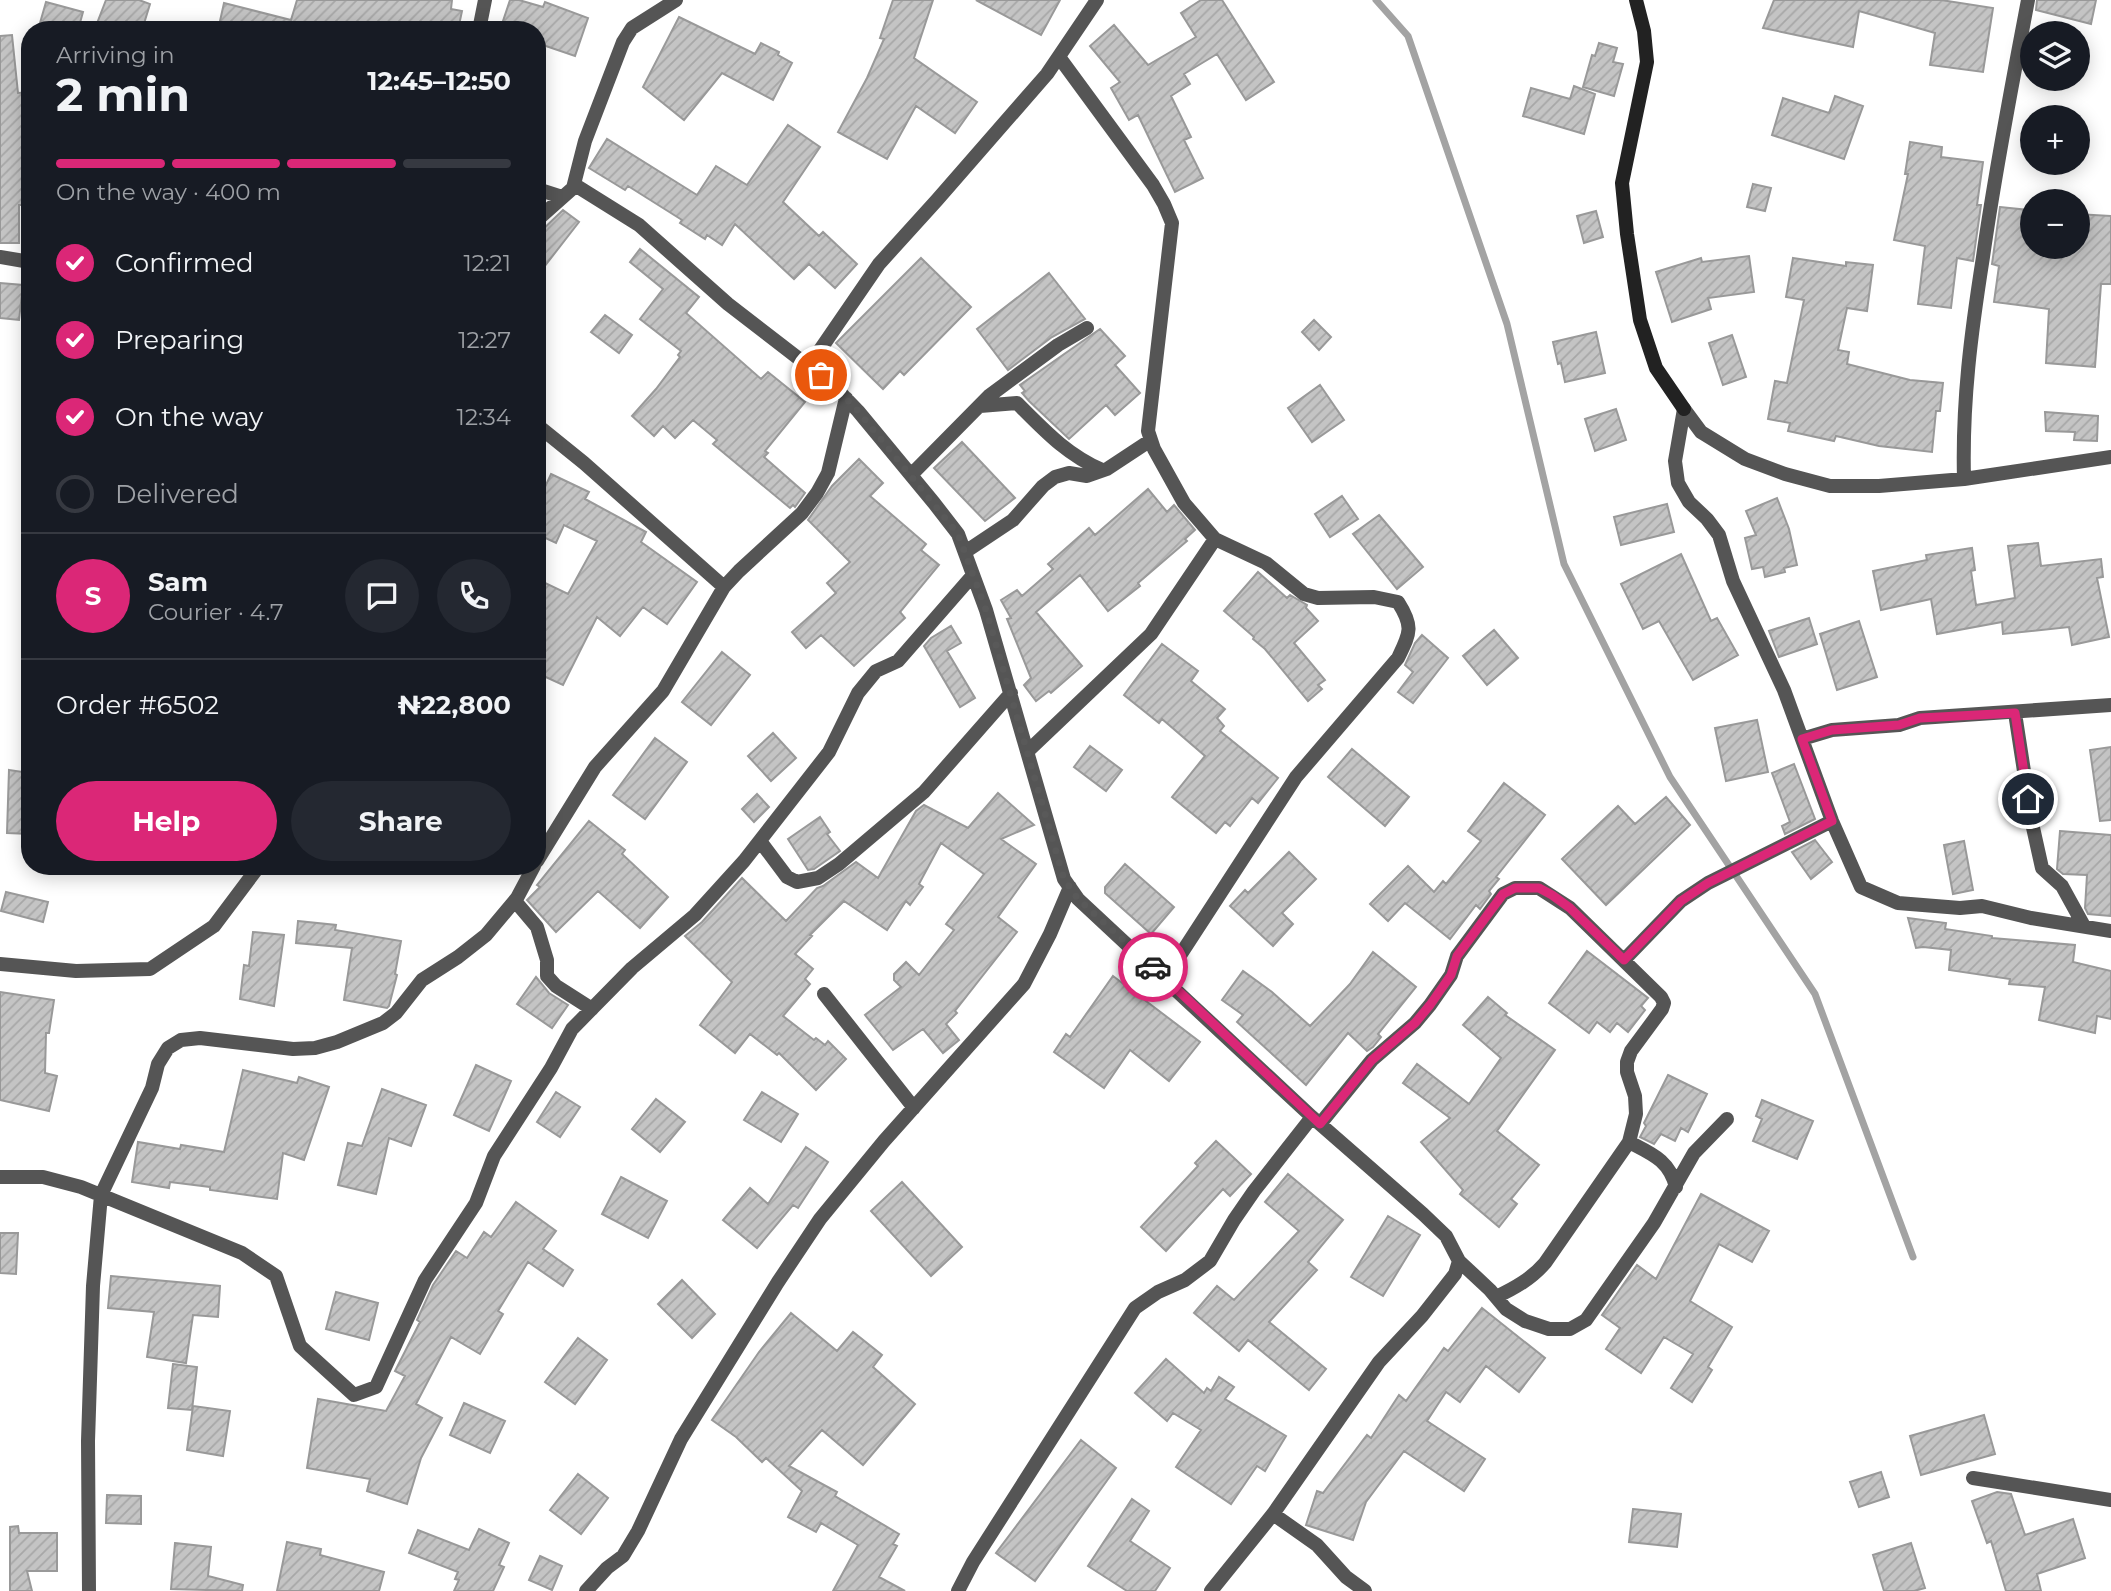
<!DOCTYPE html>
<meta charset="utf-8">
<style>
body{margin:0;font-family:Montserrat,sans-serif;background:#242831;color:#f1f3f6;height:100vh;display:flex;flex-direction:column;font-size:26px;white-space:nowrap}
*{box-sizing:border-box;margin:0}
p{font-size:23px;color:#9ea1a6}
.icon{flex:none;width:38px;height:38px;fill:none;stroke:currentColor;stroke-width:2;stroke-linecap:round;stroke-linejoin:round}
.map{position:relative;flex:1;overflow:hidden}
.panel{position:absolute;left:21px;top:21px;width:525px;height:854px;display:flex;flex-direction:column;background:#171b24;border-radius:28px;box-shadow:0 4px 18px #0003}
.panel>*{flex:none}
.tools{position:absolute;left:2020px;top:21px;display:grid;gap:14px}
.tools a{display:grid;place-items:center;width:70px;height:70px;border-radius:50%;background:#171b24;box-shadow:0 4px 18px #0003;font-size:35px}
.pin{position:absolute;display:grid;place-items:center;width:60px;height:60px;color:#fff;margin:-30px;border:4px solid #fff;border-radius:50%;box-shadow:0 2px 7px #0007}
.courier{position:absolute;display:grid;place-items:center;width:70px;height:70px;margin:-35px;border:5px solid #db2777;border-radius:50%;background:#fff;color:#222;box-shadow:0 2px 9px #0007}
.summary em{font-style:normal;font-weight:700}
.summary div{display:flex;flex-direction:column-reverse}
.summary{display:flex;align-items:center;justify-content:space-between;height:119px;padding:0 35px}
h1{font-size:46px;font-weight:700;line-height:52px}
.bar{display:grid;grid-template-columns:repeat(4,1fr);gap:10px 7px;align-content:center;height:84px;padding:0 35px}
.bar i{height:9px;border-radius:5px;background:#363941}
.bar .selected{background:#db2777}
.bar p{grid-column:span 4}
.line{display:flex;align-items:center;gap:18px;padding:0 35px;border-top:2px solid #363941}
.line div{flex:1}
.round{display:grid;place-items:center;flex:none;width:74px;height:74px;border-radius:37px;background:#242831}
ol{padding:0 35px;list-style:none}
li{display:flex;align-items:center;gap:21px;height:77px}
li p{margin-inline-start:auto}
li .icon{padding:7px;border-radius:50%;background:#db2777;color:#fff;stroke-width:4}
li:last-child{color:#9ea1a6}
li i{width:38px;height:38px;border:4px solid #363941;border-radius:50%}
.cta{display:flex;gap:14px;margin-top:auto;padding:14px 35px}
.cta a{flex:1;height:80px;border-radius:42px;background:#db2777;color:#fff;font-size:28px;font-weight:700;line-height:80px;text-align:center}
.cta a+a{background:#242831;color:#f1f3f6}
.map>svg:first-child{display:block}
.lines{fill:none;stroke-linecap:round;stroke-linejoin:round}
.stream{stroke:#a3a3a3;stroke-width:7}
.building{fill:url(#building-hatch);stroke:#999;stroke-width:2}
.street{stroke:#555;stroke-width:14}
.secondary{stroke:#222;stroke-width:14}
.done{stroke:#595959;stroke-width:7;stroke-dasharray:0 12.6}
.route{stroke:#db2777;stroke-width:9}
</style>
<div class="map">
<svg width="2111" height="1591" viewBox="0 0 2111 1591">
<defs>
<pattern id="building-hatch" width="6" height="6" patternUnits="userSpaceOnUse" patternTransform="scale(1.75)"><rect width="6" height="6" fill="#c4c4c4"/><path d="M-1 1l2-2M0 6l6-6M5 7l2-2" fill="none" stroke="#a7a7a7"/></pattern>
</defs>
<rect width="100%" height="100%" fill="#fff"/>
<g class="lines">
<path class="stream" d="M1376,0L1408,36L1507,324L1564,564L1670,777L1815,994L1913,1257"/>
</g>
<path class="building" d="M106,0H139L150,4L142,30H106L96,26Z
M297,0H452L451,9L462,11L458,30H218L224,3L291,20Z
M510,0H519L543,7L545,2L588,18L575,56L537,43V30H500Z
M893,0H933L914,58L977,102L955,133L916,106L887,159L838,132L867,78L884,39L880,38Z
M976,0H1060L1041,35Z
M1201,0H1222L1274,82L1246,100L1217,54L1184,74L1190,84L1171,96L1191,137L1184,140L1203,178L1175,192L1138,115L1129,120L1111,88L1120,82L1090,46L1114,25L1148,65L1196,37L1181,13Z
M1774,0H1941L1993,8L1983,72L1930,65L1935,33L1859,11L1853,47L1763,28Z
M2037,0H2096L2091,24L2036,10Z
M46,2L83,12L78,30H38Z
M679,17L755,54L761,43L779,52L778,55L792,63L773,100L722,73L684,120L643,87Z
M12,35L18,93L30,92V205H19V243H0V36Z
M1599,43L1617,48L1613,62L1623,64L1614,96L1583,87L1592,55L1595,56Z
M1574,86L1595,94L1584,134L1523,116L1531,88L1570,99Z
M1835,96L1863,106L1844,159L1772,135L1783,98L1829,113Z
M788,125L820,147L783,202L819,236L823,232L857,264L835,288L809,264L794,279L735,224L722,245L707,235L705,239L680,223L682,220L628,186L625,190L589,168L607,139L697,195L716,166L747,185Z
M1910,142L1942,147L1941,157L1983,162L1977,205H1981L1973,261L1957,258L1951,308L1918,304L1925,246L1894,240L1908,174H1905Z
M1753,184L1771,188L1765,211L1747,207Z
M2000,207L2028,210L2026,223H2032V247H2077V214L2111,216V284H2101L2095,367L2046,363L2049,309L1994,302L1999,266L1992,264Z
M563,210L579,222L537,276V235Z
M1596,211L1603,237L1584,243L1577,216Z
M640,249L699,297L686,313L761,379L768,372L805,402L765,451L768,453L764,457L805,493L795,507L793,505L790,508L713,444L717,440L693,420L675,438L663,426L654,436L632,416L656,389L680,357L678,355L681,351L640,319L663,289L630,262Z
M1749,256L1754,292L1708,298L1711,309L1672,322L1656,272L1701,258L1702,262Z
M921,258L971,307L904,375L900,371L883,389L836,343Z
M1793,258L1846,266V262L1873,265L1867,311L1847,308L1838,350L1849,352L1847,364L1910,380L1943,383L1940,411H1936L1932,452L1879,446L1836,436L1834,441L1788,431L1790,423L1768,419L1775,381L1787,383L1804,300L1786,297Z
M1049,273L1085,319L1052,337L1008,370L977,329Z
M0,283L23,285L19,320L0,318Z
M605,315L632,335L619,353L591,332Z
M1314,320L1331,337L1319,350L1302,332Z
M1100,329L1125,356L1115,365L1140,393L1115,415L1106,405L1069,439L1029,401L1022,393L1025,391L1020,385Z
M1596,332L1605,373L1565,382L1561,363L1558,364L1553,342Z
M1732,335L1746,377L1723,385L1709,343Z
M1320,385L1344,420L1312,442L1288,408Z
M1616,409L1626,440L1595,451L1585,419Z
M2045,412L2098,416L2097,441L2074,440L2075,432L2046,431Z
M962,442L1015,498L985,521L934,468Z
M859,459L883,483L870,496L926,544L921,550L939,565L900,612L905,618L854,666L821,635L806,648L792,632L836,593L827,583L850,562L808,520L832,486Z
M551,474L589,492L585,499L646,532L641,542L697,582L667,624L643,607L620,636L597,617L563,685L537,673V579L568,594L597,541L564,525L556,543L537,534V504Z
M1148,489L1167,512L1174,505L1195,530L1185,539L1187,541L1138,583L1140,586L1108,611L1080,575L1036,612L1082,666L1051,693L1049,691L1036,701L1024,685L1031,678L1007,619L1011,618L1001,600L1017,590L1022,596L1053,569L1048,564L1089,528L1095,535Z
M1342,496L1358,519L1330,537L1315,514Z
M1777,498L1789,529L1797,565L1784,568L1785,572L1765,577L1763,567L1752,569L1745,538L1756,535L1746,511Z
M1667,504L1674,532L1621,545L1614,517Z
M1379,515L1423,567L1397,589L1353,534Z
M2038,543L2041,566L2101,559L2103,577L2097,578L2109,637L2072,645L2069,627L2003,634L2002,622L1937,634L1931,599L1881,610L1873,571L1927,560L1926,555L1972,548L1975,570L1971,571L1976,605L2015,598L2008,546Z
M1681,554L1711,621L1717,618L1738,655L1693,680L1659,621L1643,629L1621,584Z
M1258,572L1287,598L1290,595L1307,605L1306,608L1318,621L1294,643L1325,680L1318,685L1322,689L1308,701L1265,649L1253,639L1254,637L1224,611Z
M1809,618L1817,644L1779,657L1769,631Z
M1859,621L1877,677L1837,690L1820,634Z
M951,626L961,643L947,651L975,698L960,707L924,646L931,638Z
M1494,630L1518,658L1487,685L1463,656Z
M1422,635L1448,658L1413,703L1398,692L1413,672L1405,665L1415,643Z
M1162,644L1198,671L1191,681L1225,709L1217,718L1224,726L1220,731L1278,778L1258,803L1252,798L1230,826L1225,822L1216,833L1172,797L1205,756L1162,719L1159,723L1124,695Z
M722,652L750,675L711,725L682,702Z
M1757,720L1768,772L1726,781L1715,728Z
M773,733L796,758L771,781L748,756Z
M655,738L687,762L645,819L613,795Z
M1090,746L1122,770L1106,791L1074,767Z
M2111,747V820L2100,821L2090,750Z
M1352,749L1409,797L1385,826L1328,777Z
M1794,764L1815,819L1785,834L1782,826L1790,822L1772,773Z
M9,770L30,773V834L7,833Z
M1504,783L1545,815L1496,877L1499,879L1489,891L1491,894L1480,909L1476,905L1450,939L1405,903L1388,921L1370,904L1408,866L1434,892L1443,881L1446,884L1481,841L1468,831Z
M998,793L1034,825L1001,839L1036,864L998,917L1017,932L955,1011L957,1013L946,1024L959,1040L943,1053L923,1029L893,1050L865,1015L901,987L894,980V974L906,962L919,975L954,930L946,924L984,874L941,843L919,884L923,887L910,905L906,901L887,930L844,901L810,935L812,936L795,954L813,969L805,979L810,984L783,1016L814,1040L816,1038L825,1045L828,1041L846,1059L816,1090L779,1053L777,1055L750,1034L735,1053L700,1025L732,982L685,936L702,922L742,878L786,921L817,888L823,886L856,862L878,878L916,811L924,805L968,828Z
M757,794L769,807L754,822L742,809Z
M1666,797L1690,825L1606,905L1562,859L1618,806L1635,824Z
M820,817L830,832L827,834L840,851L814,869L808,870L788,839Z
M589,821L625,850L622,854L668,897L640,928L598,891L556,932L527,900L540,887L537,885Z
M2060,831L2111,835V916L2088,914L2085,908L2087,875L2063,874L2057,869Z
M1815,840L1832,862L1811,879L1792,852Z
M1964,841L1973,890L1953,894L1944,845Z
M1289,852L1316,879L1282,913L1293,924L1273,946L1230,906L1245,890L1248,893Z
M1125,864L1174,907L1151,934L1105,893V887Z
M6,892L48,902L43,922L1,911Z
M1908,918L1946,923L1945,929L1992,936V938L2075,945L2073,962L2111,971V1019L2097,1016L2095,1033L2039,1020L2045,987L2009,984L2010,979L1949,970L1951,950L1923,947L1916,948Z
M298,921L336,925L335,930L401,941L395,974L397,975L389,1006L387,1008L344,1000L352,948L296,943Z
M253,932L284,935L274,1006L240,999L244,965L249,966Z
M1587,951L1648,998L1641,1006L1645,1010L1628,1032L1617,1023L1610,1032L1597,1022L1589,1033L1549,1003Z
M1373,952L1416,987L1378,1034L1381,1037L1373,1047L1367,1051L1348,1033L1306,1085L1237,1022L1243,1015L1222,1000L1243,971L1272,992L1310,1026L1350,984Z
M1113,976L1200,1042L1169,1081L1130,1050L1104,1088L1054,1052L1066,1034L1070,1037Z
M536,977L549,993L568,1005L552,1028L517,1004Z
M0,992L54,1000L49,1033H46L45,1073L57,1076L49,1111L0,1100Z
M1488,997L1507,1013L1505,1015L1555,1050L1497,1131L1539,1165L1511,1199L1517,1204L1499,1227L1460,1194L1463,1190L1421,1142L1450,1118L1403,1083L1417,1064L1469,1104L1501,1058L1463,1025Z
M476,1065L511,1081L489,1131L454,1115Z
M243,1070L297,1083L299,1077L329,1087L304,1160L283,1153L277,1199L210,1190V1187L170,1182L169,1188L132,1182L138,1142L180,1149L181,1145L224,1152Z
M1668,1075L1707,1094L1688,1132L1681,1128L1675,1141L1661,1134L1654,1144L1640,1137L1646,1126L1644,1123Z
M382,1089L426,1105L411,1146L389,1138L376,1194L338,1185L348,1143L362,1146Z
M556,1092L580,1107L560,1137L537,1122Z
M762,1092L798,1114L781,1142L744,1120Z
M656,1099L685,1122L660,1152L632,1129Z
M1762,1100L1813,1121L1797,1159L1753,1141L1762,1119L1756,1116Z
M1216,1141L1251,1174L1230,1196L1223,1189L1166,1251L1141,1227L1198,1166L1195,1163Z
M806,1147L828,1162L798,1208L793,1205L757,1248L723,1220L750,1188L768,1204Z
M1288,1174L1343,1220L1308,1262L1317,1270L1269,1322L1326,1369L1309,1390L1248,1340L1239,1351L1194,1313L1217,1286L1234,1300L1299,1231L1265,1202Z
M621,1177L667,1201L648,1238L602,1214Z
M902,1182L962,1247L931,1276L871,1211Z
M1701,1194L1769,1231L1752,1262L1719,1244L1690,1301L1732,1327L1708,1367L1712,1370L1692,1402L1671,1388L1693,1354L1664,1337L1641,1373L1606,1349L1620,1328L1602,1315L1637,1265L1656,1279Z
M516,1202L556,1231L543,1249L573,1270L563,1286L528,1262L498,1311L503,1314L480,1354L451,1337L416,1404L442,1418L421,1458L407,1504L367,1491L370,1479L307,1468L318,1399L386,1411L405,1376L395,1371L420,1322L417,1320L433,1285L456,1251L467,1258L484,1232L491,1237Z
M1388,1216L1420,1235L1383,1296L1351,1277Z
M0,1233H18L16,1274L0,1273Z
M111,1276L220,1286L218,1317L193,1315L186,1363L147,1357L154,1312L108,1308Z
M682,1280L715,1314L692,1338L658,1304Z
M336,1292L378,1303L369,1340L326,1329Z
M1482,1308L1545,1358L1519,1392L1486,1366L1460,1402L1446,1392L1427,1421L1485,1459L1464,1491L1404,1451L1366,1502L1353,1540L1306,1525L1317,1491L1323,1493L1367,1435L1371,1438L1399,1395L1406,1401L1444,1348L1448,1351Z
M791,1313L837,1351L853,1332L882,1355L873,1367L915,1404L863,1465L822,1430L789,1466L837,1492L835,1496L899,1534L893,1544L897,1546L879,1577L905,1591H833L858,1545L821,1523L816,1532L788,1517L802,1491L766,1458L762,1462L736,1437L712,1420L759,1352Z
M578,1338L607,1360L575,1404L545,1382Z
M1166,1359L1204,1393L1207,1388L1211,1391L1219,1377L1234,1387L1225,1399L1286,1436L1265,1471L1257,1466L1231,1504L1176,1467L1201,1430L1173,1413L1167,1421L1135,1393Z
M173,1364L197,1367L192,1410L168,1408Z
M464,1403L505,1421L490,1453L450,1435Z
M193,1406L230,1411L223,1456L187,1450Z
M1984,1415L1995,1454L1921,1475L1910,1436Z
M1081,1440L1116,1468L1035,1581L996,1553Z
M1881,1472L1889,1497L1859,1507L1850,1482Z
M578,1474L608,1498L581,1534L550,1510Z
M1997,1492L2011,1494L2025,1535L2073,1519L2085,1558L2037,1574L2041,1591H2006L1991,1541L1987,1543L1972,1501Z
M107,1495L141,1496V1524L106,1523Z
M1132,1499L1149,1511L1130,1541L1170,1568L1155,1591H1127L1088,1566Z
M1633,1509L1681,1514L1677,1547L1629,1542Z
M18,1526L19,1533H57V1571H27L32,1591H10V1527Z
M479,1529L509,1543L499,1565L504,1567L493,1591H454L459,1580L455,1579L458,1572L409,1553L418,1530L469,1550Z
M287,1542L321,1549L320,1555L384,1572L379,1591H277Z
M175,1543L211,1547L208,1576L243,1585L242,1591L171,1589Z
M1911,1543L1925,1588L1914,1591H1884L1873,1555Z
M540,1556L562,1566L552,1590L529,1580Z"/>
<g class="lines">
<path class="street" d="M479,30L485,0
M1059,57L1153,185L1164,204L1172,223L1148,431L1154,449L1184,503L1215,539L1266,563L1304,594L1318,598L1374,597L1398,602C1414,627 1410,633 1398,658L1296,777L1179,957L1160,974
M575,185L639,225L728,304L833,385L858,411L934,503L958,534L986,610L1064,879L1078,899L1312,1117L1423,1214L1446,1236L1459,1261L1490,1290L1506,1309L1525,1321L1549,1329H1570L1586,1320L1654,1223L1694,1153L1727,1119
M537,189L562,197
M537,220L573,188L585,141L623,42L632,28L676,0
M0,257L30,262
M809,366L879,264L937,200L1047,74L1097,0
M980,406L1017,403C1045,431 1066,454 1102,470
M1684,409L1675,461L1678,483L1689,502L1707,519L1719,535L1733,581L1784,690L1832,821L1861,887L1898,903L1960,908L1982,906L2031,918L2111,931
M1684,409L1701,432L1745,459L1785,474L1830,486H1879L1964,479L2111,457
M537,425L584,463L724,587
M911,475L989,396L1058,345L1087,328
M1964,479C1962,402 1971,333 1983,257C1995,171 2012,85 2028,0
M965,552L1013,520L1043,486L1055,477L1069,473L1087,476L1107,469L1151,440
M2015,713L2032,823L2042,868L2062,886L2084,926
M1802,739L1832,730L1899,725L1920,718L2111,705
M1028,751L1151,634L1215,539
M760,841L787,877L797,882L818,878L839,864L924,792L1011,693
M537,861L595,767L663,691L724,587L739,571L802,513L817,493L828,473L846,398
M515,901L537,927L547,960V976L556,986L592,1009
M1624,960L1681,901L1708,883L1832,821
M0,964L76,971L150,969L214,926L259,866
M824,994L914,1108
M1320,1124L1372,1060L1415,1023L1430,1005L1451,975L1457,956L1503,894L1515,888H1539L1570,908L1661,997L1664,1003L1662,1009L1631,1051L1627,1062V1072L1635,1096L1636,1114L1629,1142L1545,1263C1531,1279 1515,1288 1496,1297
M1629,1142C1652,1154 1669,1160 1676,1187
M0,1177H43L81,1187L242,1253L276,1276L300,1346L354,1395L376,1387L425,1280L476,1203L494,1156L551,1068L572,1029L632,968L695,915L744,861L829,752L858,693L876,671L898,661L973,575
M1973,1478L2111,1500
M1273,1514L1317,1545L1346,1577L1365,1591
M89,1591L88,1441L93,1286L101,1195L152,1088L158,1064L168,1048L181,1040L200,1038L293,1049L315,1048L337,1042L383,1023L396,1013L422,980L458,957L486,935L517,898L534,866
M586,1591L607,1568L623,1556L638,1531L681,1439L778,1282L820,1219L884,1141L1024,984L1050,934L1070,887
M958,1591L973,1562L1135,1308L1158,1292L1185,1280L1210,1261L1234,1220L1254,1191L1312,1117
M1211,1591L1273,1514L1379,1362L1422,1316L1455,1274L1459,1261"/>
<path class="secondary" d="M1636,0L1644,31L1647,62L1622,183L1627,234L1640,320L1656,368L1684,409"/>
</g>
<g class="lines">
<path class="done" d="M821,375L833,385L858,411L958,534L986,610L1064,879L1078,899L1153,967"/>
<path class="route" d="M1153,967L1320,1124L1372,1060L1415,1023L1430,1005L1451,975L1457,956L1503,894L1515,888H1539L1552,895L1570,908L1624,960L1681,901L1708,883L1832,821L1802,739L1832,730L1899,725L1920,718L2015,713L2028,799"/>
</g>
</svg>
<div class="tools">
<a><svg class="icon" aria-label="layers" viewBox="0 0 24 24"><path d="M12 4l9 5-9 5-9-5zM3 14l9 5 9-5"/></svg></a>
<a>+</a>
<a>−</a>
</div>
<div class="pin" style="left:821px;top:375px;background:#ea580c"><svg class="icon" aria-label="bag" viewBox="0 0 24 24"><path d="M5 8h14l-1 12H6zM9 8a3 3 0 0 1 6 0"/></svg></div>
<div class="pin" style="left:2028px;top:799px;background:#1f2937"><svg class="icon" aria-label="home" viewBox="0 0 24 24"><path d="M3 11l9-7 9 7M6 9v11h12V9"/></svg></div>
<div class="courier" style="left:1153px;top:967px"><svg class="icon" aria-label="car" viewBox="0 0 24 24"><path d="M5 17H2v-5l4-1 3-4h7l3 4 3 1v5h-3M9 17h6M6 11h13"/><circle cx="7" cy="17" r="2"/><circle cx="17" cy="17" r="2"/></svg></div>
<section class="panel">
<div class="summary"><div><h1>2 min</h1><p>Arriving in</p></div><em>12:45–12:50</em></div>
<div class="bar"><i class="selected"></i><i class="selected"></i><i class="selected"></i><i></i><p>On the way · 400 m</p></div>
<ol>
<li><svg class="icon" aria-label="check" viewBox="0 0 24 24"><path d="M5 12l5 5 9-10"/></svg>Confirmed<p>12:21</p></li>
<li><svg class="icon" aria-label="check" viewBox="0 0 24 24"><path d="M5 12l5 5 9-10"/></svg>Preparing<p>12:27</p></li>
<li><svg class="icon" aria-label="check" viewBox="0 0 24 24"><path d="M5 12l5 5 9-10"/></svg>On the way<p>12:34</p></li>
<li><i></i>Delivered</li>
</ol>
<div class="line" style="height:126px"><b class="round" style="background:#db2777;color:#fff">S</b><div><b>Sam</b><p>Courier · 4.7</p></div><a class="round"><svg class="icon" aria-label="chat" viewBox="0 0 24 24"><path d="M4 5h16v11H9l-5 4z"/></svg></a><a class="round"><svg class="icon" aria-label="phone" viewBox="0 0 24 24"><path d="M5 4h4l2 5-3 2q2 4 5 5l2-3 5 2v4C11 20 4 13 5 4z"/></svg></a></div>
<div class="line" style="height:91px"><div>Order #6502</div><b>₦22,800</b></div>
<div class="cta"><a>Help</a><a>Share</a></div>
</section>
</div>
